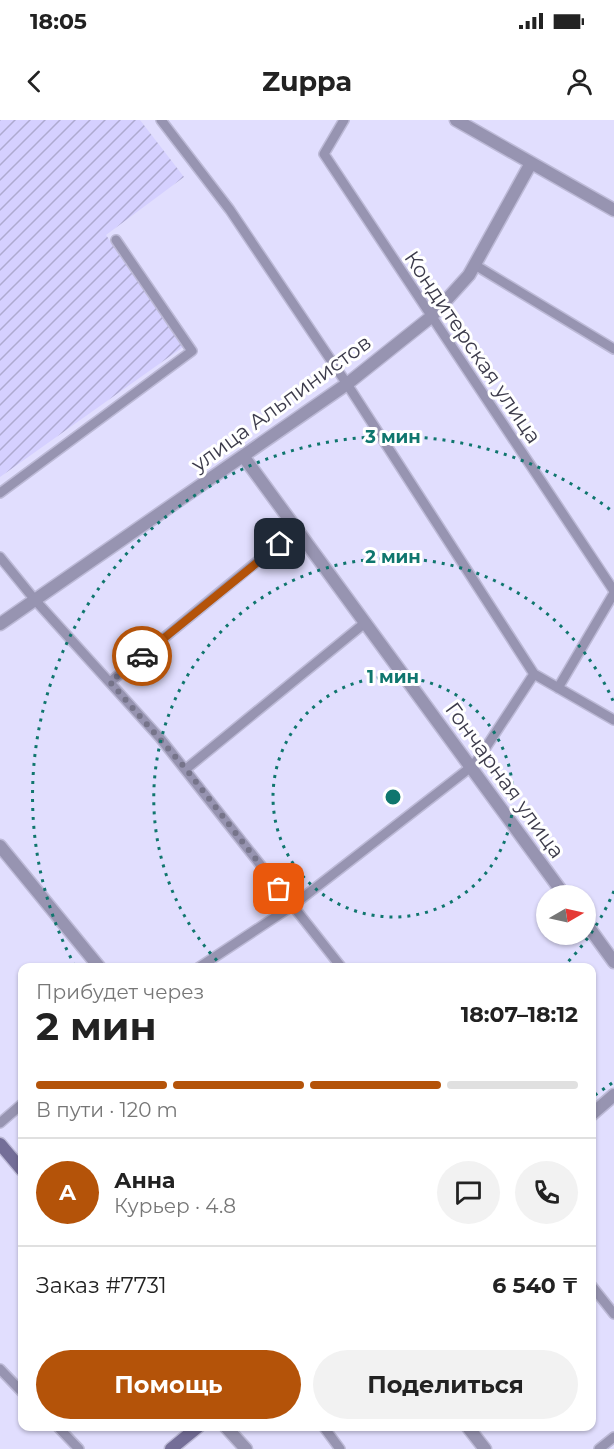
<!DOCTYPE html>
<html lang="ru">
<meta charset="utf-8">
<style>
body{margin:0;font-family:Montserrat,sans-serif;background:#f2f2f2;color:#222;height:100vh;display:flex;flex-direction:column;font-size:22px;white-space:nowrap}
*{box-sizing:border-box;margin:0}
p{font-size:20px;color:#767676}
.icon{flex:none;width:33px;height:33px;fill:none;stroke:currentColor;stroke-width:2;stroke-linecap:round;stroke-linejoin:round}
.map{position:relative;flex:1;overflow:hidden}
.details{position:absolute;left:18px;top:843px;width:578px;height:468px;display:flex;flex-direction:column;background:#fff;border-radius:12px;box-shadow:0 2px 4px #0004}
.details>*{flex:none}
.needle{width:39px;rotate:81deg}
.fabs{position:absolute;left:536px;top:765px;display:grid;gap:12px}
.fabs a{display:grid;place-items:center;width:60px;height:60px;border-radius:50%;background:#fff;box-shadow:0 2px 4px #0004;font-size:30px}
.pin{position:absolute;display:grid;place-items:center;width:51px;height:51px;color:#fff;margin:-26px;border-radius:12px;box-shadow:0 3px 9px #0006}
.courier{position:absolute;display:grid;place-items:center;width:60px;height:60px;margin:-30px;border:4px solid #b45309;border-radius:50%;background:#fff;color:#222;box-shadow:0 2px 8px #0007}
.headline em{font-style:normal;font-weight:700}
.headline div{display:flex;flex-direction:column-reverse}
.headline{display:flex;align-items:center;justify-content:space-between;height:102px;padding:0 18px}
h1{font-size:39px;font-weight:700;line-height:45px}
.bar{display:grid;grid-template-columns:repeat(4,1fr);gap:9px 6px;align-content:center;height:72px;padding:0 18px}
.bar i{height:8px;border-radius:4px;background:#e0e0e0}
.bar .current{background:#b45309}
.bar p{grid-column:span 4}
.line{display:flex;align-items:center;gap:15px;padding:0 18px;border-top:2px solid #e0e0e0}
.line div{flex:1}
.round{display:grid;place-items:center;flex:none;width:63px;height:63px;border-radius:32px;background:#f2f2f2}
.button{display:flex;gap:12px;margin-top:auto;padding:12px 18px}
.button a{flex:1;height:69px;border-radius:36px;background:#b45309;color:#fff;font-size:24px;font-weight:700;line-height:69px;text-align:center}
.button a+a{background:#f2f2f2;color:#222}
.status{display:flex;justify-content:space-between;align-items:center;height:42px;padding:0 30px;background:#fff;direction:ltr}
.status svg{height:16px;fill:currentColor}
header{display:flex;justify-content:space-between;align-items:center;height:78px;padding:0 18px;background:#fff;font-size:27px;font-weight:700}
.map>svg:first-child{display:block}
.industrial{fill:url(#industrial-furrows)}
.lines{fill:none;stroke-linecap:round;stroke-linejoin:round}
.minor-casing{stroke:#bdbad7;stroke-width:12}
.tertiary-casing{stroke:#bdbad7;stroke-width:15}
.secondary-casing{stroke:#bdbad7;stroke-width:15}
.minor{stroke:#9794b1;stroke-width:9}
.tertiary{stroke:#9794b1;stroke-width:12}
.secondary{stroke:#746e98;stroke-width:12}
.done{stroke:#76748a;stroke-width:6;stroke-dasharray:0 10.8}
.route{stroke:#b45309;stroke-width:8}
.ring{fill:none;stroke:#0f766e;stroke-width:3;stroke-dasharray:3 6}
.labels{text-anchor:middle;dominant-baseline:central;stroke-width:6;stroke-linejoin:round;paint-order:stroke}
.street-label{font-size:21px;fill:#3c3b4b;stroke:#fff}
.centre{fill:#0f766e;stroke:#fff;stroke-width:3}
.ring-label{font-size:18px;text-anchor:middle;font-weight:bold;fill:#0f766e;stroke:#fff;stroke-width:6;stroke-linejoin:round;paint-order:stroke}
</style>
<div class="status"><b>18:05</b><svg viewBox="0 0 49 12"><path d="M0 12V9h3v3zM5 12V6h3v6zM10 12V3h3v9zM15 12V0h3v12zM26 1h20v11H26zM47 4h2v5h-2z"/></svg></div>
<header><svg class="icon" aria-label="back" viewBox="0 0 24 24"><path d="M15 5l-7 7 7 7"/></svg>Zuppa<svg class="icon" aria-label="person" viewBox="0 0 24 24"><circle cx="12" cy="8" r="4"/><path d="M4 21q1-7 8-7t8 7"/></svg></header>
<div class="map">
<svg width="614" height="1329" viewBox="0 0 614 1329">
<defs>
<pattern id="industrial-furrows" width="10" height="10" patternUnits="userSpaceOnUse" patternTransform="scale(1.5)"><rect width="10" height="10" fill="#d5d0ff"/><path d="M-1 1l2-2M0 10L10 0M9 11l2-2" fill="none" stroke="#aeaad0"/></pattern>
</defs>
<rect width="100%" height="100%" fill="#e1defe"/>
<path class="industrial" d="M0,0H140L184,57L106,115L183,227L0,357Z"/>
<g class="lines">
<defs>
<path id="minor" d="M161,0L230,90L347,264L534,554L614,600
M344,0L324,34L614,471
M475,145L614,229
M0,373L192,231L116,120
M0,437L35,480L160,618L342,848
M110,562L297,409
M558,568L614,473
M186,649L366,502
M198,848L292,786L471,647L479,638L534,554
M0,1003L22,984
M591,1165L614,1194
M0,1249L22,1272
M57,1306L79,1329
M323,1306L340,1329
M599,1329L614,1317"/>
<path id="tertiary" d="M456,0L614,90
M243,336L565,776
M0,504L347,264L431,197L469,155L531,43
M0,726L100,848
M585,802L614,842
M591,995L614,975
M225,1306L246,1329
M467,1306L485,1329"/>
<path id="secondary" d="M0,1024L22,1050
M171,1329L199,1306"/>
</defs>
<use href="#minor" class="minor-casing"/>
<use href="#tertiary" class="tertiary-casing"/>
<use href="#secondary" class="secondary-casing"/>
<use href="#minor" class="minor"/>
<use href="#tertiary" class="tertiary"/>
<use href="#secondary" class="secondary"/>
</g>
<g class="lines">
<path class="done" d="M142,536L110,562L186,649L279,769"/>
<path class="route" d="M142,536L280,424"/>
</g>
<g class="ring">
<circle cx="393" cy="677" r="120"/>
<path d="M614 771A240 240 0 0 1 563 847M223 847A240 240 0 1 1 614 583"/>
<path d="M612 963A360 360 0 0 1 592 977M75 846A360 360 0 0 1 612 391"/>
</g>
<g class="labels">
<g class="street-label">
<text transform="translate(473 227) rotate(56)">Кондитерская улица</text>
<text transform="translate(281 283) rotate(-36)">улица Альпинистов</text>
<text transform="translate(505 660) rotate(54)">Гончарная улица</text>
</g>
</g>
<circle cx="393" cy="677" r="9" class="centre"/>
<g class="ring-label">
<text x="393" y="323">3 мин</text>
<text x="393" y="443">2 мин</text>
<text x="393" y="563">1 мин</text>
</g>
</svg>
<div class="fabs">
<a><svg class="needle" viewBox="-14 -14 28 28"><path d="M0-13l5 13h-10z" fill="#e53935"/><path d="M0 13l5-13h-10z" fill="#767676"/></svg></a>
</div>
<div class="pin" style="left:279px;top:769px;background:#ea580c"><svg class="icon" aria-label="bag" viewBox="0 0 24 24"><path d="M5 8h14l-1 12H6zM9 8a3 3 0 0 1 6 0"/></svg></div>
<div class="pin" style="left:280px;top:424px;background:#1f2937"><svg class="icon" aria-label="home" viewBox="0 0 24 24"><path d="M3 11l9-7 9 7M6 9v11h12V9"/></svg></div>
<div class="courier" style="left:142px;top:536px"><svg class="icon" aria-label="car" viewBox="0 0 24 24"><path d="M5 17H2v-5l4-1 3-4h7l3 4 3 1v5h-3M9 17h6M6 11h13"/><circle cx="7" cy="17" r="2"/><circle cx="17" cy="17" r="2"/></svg></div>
<section class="details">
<div class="headline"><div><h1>2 мин</h1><p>Прибудет через</p></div><em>18:07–18:12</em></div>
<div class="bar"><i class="current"></i><i class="current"></i><i class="current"></i><i></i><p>В пути · 120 m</p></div>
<div class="line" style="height:108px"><b class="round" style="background:#b45309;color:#fff">А</b><div><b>Анна</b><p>Курьер · 4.8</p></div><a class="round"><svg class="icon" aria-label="chat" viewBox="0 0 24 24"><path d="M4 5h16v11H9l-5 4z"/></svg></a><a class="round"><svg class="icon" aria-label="phone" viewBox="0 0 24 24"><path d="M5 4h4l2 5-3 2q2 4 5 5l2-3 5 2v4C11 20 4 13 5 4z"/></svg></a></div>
<div class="line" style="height:78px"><div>Заказ #7731</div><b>6 540 ₸</b></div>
<div class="button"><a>Помощь</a><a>Поделиться</a></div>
</section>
</div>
